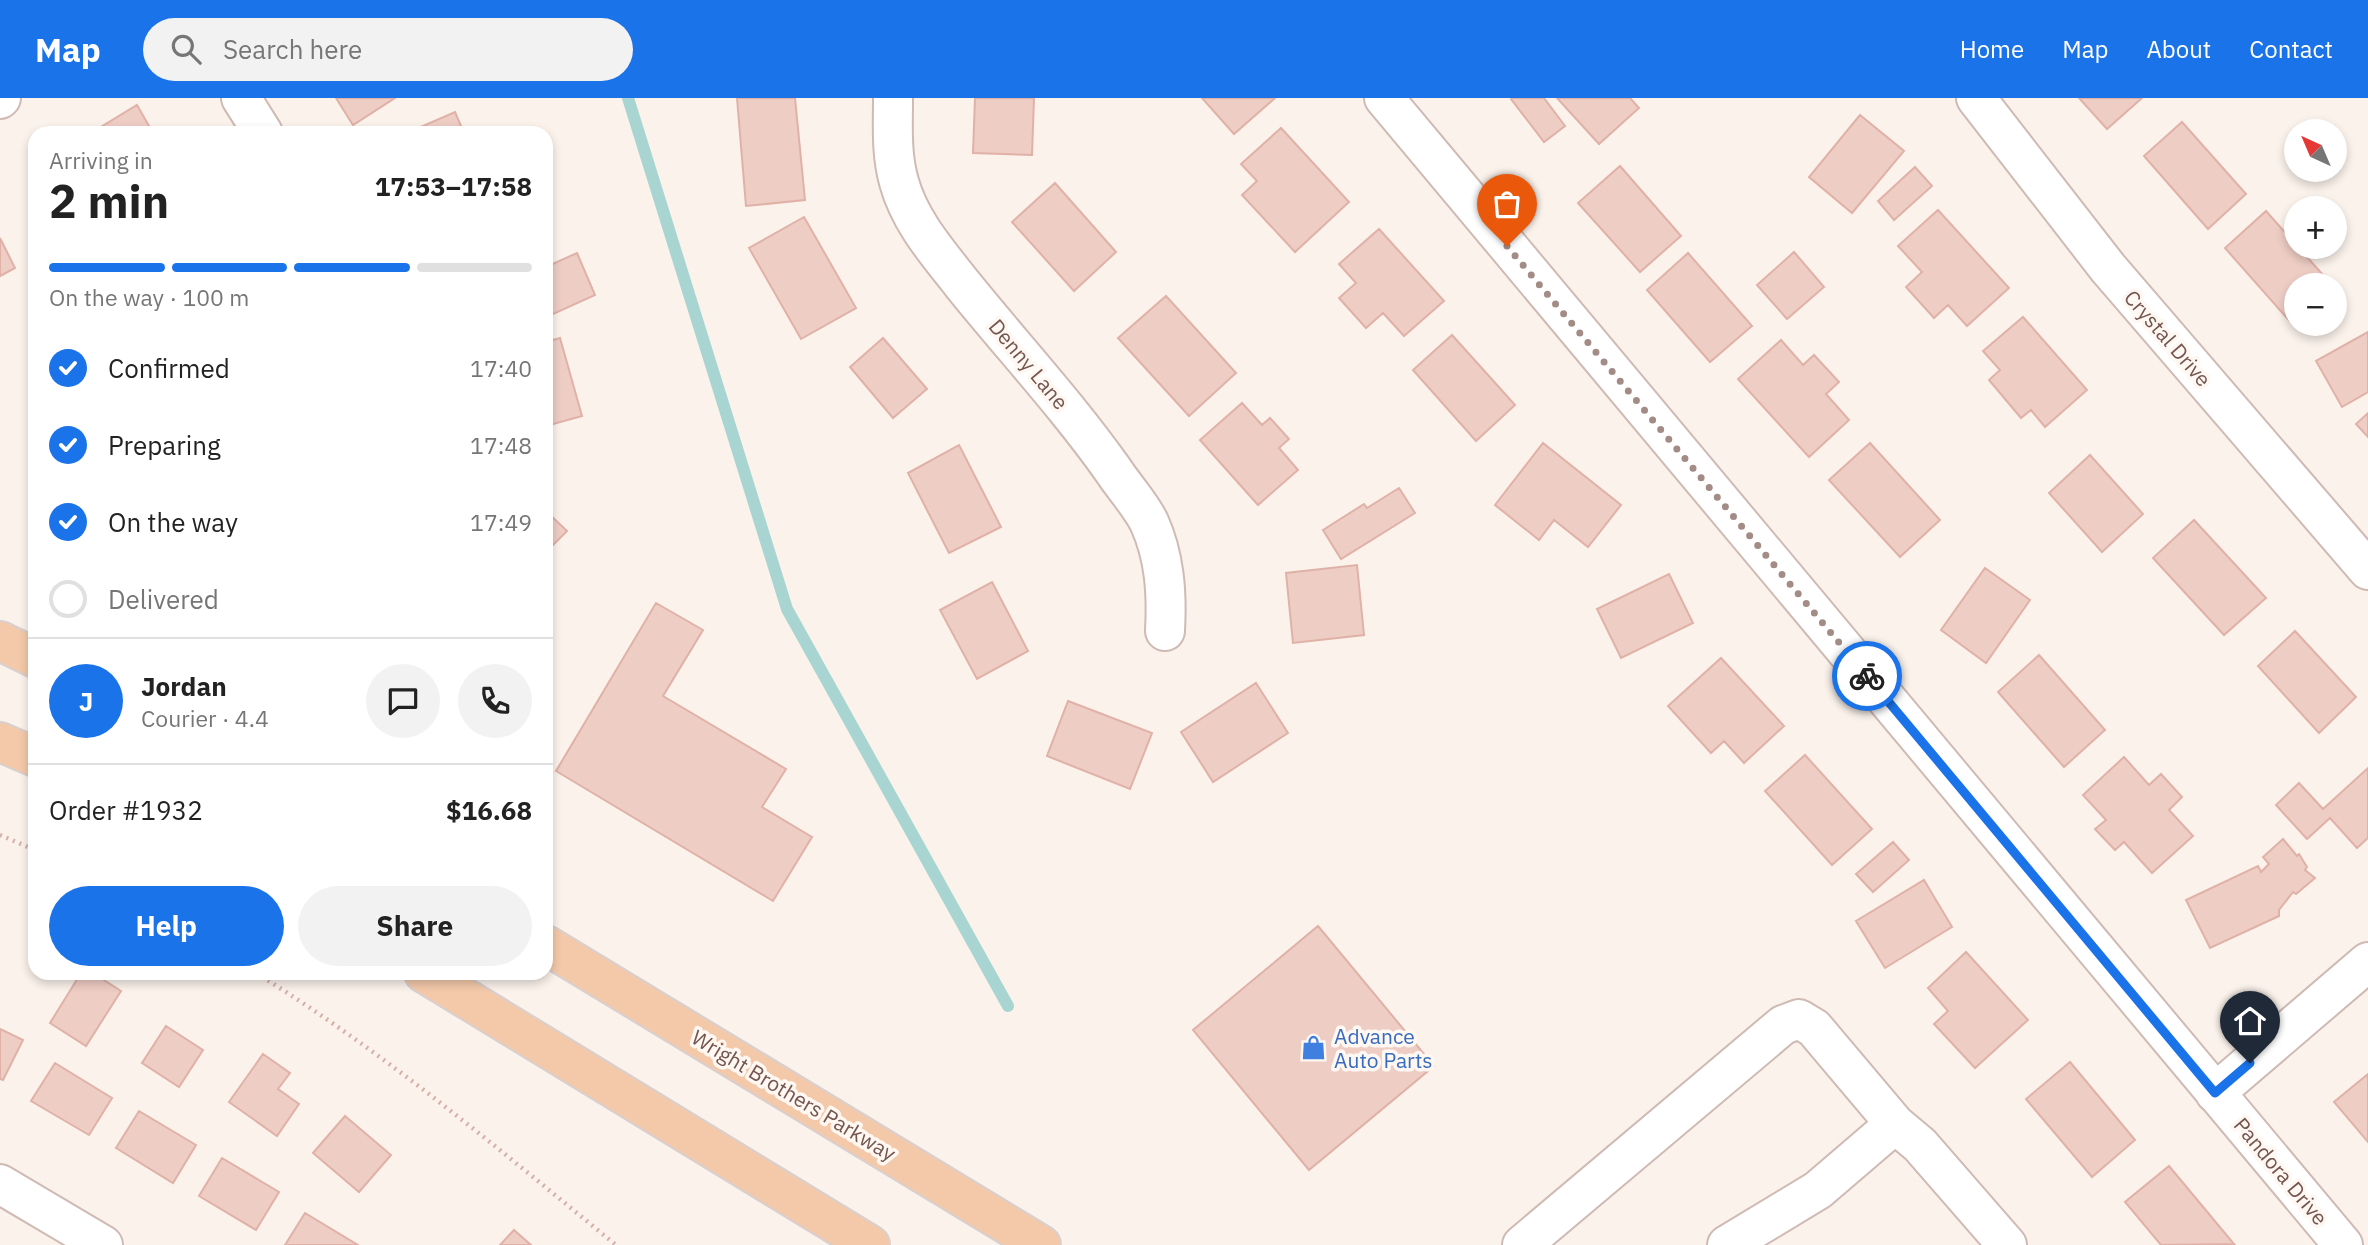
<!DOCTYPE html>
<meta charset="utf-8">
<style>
body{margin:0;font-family:"IBM Plex Sans",sans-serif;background:#f2f2f2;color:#222;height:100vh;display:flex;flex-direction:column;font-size:26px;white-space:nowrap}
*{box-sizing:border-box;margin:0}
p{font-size:23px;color:#767676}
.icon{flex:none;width:38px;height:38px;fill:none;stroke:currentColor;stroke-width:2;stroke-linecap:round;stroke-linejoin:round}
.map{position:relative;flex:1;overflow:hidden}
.drawer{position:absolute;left:28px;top:28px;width:525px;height:854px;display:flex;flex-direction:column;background:#fff;border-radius:21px;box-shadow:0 4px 10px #0003}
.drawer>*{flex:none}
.needle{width:46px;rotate:316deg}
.buttons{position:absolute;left:2284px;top:21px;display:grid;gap:14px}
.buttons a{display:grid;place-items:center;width:63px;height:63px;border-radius:50%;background:#fff;box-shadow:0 4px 10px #0003;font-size:35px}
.pin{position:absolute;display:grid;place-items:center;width:60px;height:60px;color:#fff;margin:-72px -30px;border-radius:50% 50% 50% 0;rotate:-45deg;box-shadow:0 0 7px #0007}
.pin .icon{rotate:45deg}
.courier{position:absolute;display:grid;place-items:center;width:70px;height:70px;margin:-35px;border:5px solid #1a73e8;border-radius:50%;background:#fff;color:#222;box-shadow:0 2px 9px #0007}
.overview em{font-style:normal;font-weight:700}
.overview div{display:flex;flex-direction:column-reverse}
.overview{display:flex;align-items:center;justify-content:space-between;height:119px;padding:0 21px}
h1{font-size:46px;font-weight:700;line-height:52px}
.bar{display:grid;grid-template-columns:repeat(4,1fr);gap:10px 7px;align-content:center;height:84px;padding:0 21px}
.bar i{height:9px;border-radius:5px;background:#e0e0e0}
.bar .active{background:#1a73e8}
.bar p{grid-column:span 4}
.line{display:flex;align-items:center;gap:18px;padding:0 21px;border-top:2px solid #e0e0e0}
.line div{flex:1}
.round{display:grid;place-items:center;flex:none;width:74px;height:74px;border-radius:37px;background:#f2f2f2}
ol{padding:0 21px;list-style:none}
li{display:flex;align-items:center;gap:21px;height:77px}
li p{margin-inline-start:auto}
li .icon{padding:7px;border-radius:50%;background:#1a73e8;color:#fff;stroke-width:4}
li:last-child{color:#767676}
li i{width:38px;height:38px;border:4px solid #e0e0e0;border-radius:50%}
.primary-button{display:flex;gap:14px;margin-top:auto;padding:14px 21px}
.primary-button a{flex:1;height:80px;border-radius:42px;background:#1a73e8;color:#fff;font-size:28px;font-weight:700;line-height:80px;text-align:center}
.primary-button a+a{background:#f2f2f2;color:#222}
header{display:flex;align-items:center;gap:42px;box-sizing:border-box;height:98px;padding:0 35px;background:#1a73e8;color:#fff}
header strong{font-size:33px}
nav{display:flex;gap:38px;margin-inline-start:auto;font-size:24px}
.search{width:490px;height:63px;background:#f2f2f2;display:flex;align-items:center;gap:18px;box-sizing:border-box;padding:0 24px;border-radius:38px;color:#767676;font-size:26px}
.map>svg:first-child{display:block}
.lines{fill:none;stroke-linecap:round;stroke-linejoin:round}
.stream{stroke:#a8d5d2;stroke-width:12}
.building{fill:#eecdc5;stroke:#e0b1a7;stroke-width:2}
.minor-casing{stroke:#cfbab4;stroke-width:42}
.major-casing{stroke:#d8cfce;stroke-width:42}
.path{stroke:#d4b0a8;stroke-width:4.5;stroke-dasharray:2 5;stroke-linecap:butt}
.minor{stroke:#fff;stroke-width:38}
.major{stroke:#f4c9aa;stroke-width:38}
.done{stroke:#a48c86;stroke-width:7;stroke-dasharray:0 12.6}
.route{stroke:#1a73e8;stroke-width:9}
.labels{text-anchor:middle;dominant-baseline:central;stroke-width:7;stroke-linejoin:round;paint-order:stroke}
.street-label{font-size:21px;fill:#755550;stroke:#fef7f2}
.shop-label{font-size:21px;fill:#366cbe;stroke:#fef7f2;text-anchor:start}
</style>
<header>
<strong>Map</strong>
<div class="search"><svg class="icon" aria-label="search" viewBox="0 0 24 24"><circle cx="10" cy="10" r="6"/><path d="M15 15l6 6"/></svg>Search here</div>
<nav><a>Home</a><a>Map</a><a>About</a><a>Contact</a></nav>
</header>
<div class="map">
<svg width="2368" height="1147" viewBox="0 0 2368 1147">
<rect width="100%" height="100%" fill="#fbf2eb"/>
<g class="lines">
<path class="stream" d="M628,0L787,511L1008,908"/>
</g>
<path class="building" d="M336,0H395L353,27Z
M737,0H795L805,102L746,108Z
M975,0H1034L1032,57L973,55Z
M1202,0H1275L1234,36Z
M1512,0H1544L1565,28L1544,44L1511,1Z
M1557,0H1630L1639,10L1599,46Z
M2079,0H2142L2107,31Z
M137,7L153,35H91Z
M455,14L464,35H407Z
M1860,17L1904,53L1852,115L1809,79Z
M2182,24L2246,96L2208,131L2144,58Z
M1281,30L1349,104L1295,154L1242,97L1257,83L1241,66Z
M1620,68L1681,138L1640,174L1578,105Z
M1915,69L1932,88L1894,122L1878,103Z
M1055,85L1116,154L1074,193L1012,124Z
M1938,112L2009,190L1967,228L1948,207L1934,220L1906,189L1922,174L1898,148Z
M2266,113L2332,187H2296L2297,226L2294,228L2225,150Z
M804,119L856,210L801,241L749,150Z
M1379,131L1444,203L1404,238L1383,215L1366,230L1339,200L1356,185L1339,166Z
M0,140L15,170L0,178Z
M1794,154L1824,189L1787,221L1757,187Z
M577,155L595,197L551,217L546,205V169Z
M1688,155L1752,228L1710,264L1647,192Z
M1166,198L1236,275L1189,318L1118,240Z
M2023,219L2087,292L2045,329L2031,312L2021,320L1989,282L2000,272L1983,253Z
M2368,234V294L2342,309L2316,263Z
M1452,237L1515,307L1476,343L1413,272Z
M560,240L582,318L546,328V244Z
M883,240L927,291L893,320L850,269Z
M1781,242L1803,267L1814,257L1839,284L1826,296L1849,322L1809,359L1738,281Z
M1242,305L1262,327L1270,320L1289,341L1279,350L1298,372L1258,407L1200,342Z
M2368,315V339L2356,326Z
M1543,345L1621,407L1588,449L1554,422L1539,442L1495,407Z
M1870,345L1940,422L1900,459L1829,382Z
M959,347L1001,429L949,455L908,375Z
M2090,357L2143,416L2102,454L2049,395Z
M1399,390L1415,415L1341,461L1323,432L1364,406L1367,410Z
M546,413L567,433L546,454Z
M2194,422L2266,500L2224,537L2153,460Z
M1357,467L1364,537L1293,545L1286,475Z
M1985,470L2030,502L1986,565L1941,532Z
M1669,476L1693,525L1621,560L1597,511Z
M992,484L1028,553L977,581L940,512Z
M656,505L703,532L663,598L786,671L762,709L812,739L773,803L556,673Z
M2295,533L2356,599L2319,635L2258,568Z
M2039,557L2105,632L2064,669L1998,594Z
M1721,560L1784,628L1744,665L1724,643L1711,655L1668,608Z
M1256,585L1288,635L1213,684L1181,634Z
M1068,603L1152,635L1130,691L1047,658Z
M1805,657L1872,731L1832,767L1765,693Z
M2124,659L2149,687L2161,676L2182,699L2169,712L2193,738L2152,775L2124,744L2115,752L2095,731L2106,722L2083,697Z
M2368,670V740L2357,750L2330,720L2307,741L2276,707L2299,685L2323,711Z
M2283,741L2297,758L2299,756L2307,769L2305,772L2315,780L2296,796L2293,794L2279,812V818L2210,850L2186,802L2258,768L2261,774L2269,766L2263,759Z
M1893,744L1909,762L1873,794L1856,776Z
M1924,782L1952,829L1885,870L1856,823Z
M1318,828L1434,968L1309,1072L1193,932Z
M1966,854L2028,922L1975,970L1934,926L1948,913L1928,890Z
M81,875H93L121,893L86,948L50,925Z
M166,928L203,952L179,989L142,965Z
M0,931L23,942L3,982L0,981Z
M263,956L290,975L278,991L299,1006L277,1038L229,1004Z
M2070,964L2135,1042L2092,1079L2026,1001Z
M55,965L112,1000L89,1037L31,1003Z
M2368,976V1044L2334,1004Z
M139,1013L196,1047L173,1085L116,1050Z
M345,1018L391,1057L359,1094L313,1055Z
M222,1060L279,1094L256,1132L199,1098Z
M2169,1068L2234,1146L2161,1147L2125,1104Z
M305,1115L358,1147H285Z
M514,1132L531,1147H500Z"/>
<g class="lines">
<defs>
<path id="minor" d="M241,0L263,35
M893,0C893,28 891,56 899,84C910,124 938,155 963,187C1013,249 1067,307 1113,372C1124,389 1140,406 1149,424C1165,459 1167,496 1165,533
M1384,0L2343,1147
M1976,0L2108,170L2368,472
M0,1L1,0
M2215,995L2368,864
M1895,1026L1920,1047L2007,1147
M0,1086L103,1147
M1522,1147L1783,927L1799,921L1814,930L1895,1026L1818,1092L1727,1147"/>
<path id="major" d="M0,543L35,560
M0,644L35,659
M546,847L1041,1147
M424,875L870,1147"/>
</defs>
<use href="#minor" class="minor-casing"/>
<use href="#major" class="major-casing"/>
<path class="path" d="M0,737L35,752
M256,875C384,954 500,1052 616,1147"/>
<use href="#minor" class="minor"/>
<use href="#major" class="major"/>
</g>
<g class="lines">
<path class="done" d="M1507,148L1867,578"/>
<path class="route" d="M1867,578L2215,995L2250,965"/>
</g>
<defs>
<symbol id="shop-bare" viewBox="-9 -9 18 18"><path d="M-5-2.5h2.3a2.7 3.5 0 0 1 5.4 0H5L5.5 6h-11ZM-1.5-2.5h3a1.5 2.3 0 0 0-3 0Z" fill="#3f7fe0" stroke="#fef7f2" stroke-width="2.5" paint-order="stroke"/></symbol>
</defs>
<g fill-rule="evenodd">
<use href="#shop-bare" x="1296" y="932" width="35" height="35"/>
</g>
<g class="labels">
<g class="street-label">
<text transform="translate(2168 240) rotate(49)">Crystal Drive</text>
<text transform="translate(1029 266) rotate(50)">Denny Lane</text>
<text transform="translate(794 997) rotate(31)">Wright Brothers Parkway</text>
<text transform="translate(2281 1073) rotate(50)">Pandora Drive</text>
</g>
<g class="shop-label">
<text x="1334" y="938">Advance<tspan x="1334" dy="24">Auto Parts</tspan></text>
</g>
</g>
</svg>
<div class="buttons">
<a><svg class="needle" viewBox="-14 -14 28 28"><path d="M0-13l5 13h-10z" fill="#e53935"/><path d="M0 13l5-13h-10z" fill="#767676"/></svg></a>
<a>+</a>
<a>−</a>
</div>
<div class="pin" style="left:1507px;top:148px;background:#ea580c"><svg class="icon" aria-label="bag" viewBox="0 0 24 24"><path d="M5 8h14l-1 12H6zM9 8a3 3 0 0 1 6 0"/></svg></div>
<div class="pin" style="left:2250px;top:965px;background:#1f2937"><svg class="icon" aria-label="home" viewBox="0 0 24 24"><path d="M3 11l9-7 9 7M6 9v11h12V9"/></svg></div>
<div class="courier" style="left:1867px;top:578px"><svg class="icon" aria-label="bike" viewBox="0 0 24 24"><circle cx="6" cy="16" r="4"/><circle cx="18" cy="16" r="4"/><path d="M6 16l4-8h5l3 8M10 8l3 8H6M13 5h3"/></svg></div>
<section class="drawer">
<div class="overview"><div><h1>2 min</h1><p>Arriving in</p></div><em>17:53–17:58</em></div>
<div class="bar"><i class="active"></i><i class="active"></i><i class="active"></i><i></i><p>On the way · 100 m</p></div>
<ol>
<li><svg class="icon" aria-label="check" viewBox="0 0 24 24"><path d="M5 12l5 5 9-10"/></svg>Confirmed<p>17:40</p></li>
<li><svg class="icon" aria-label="check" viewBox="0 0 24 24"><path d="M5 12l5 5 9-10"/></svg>Preparing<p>17:48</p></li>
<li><svg class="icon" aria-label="check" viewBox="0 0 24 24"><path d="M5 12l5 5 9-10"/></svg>On the way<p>17:49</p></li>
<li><i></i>Delivered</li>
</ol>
<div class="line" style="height:126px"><b class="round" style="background:#1a73e8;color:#fff">J</b><div><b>Jordan</b><p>Courier · 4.4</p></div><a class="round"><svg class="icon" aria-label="chat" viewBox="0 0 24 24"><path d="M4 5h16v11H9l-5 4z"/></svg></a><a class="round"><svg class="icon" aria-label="phone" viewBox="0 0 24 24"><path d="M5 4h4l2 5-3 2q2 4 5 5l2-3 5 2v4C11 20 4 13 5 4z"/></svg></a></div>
<div class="line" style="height:91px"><div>Order #1932</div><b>$16.68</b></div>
<div class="primary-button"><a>Help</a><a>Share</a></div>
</section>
</div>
